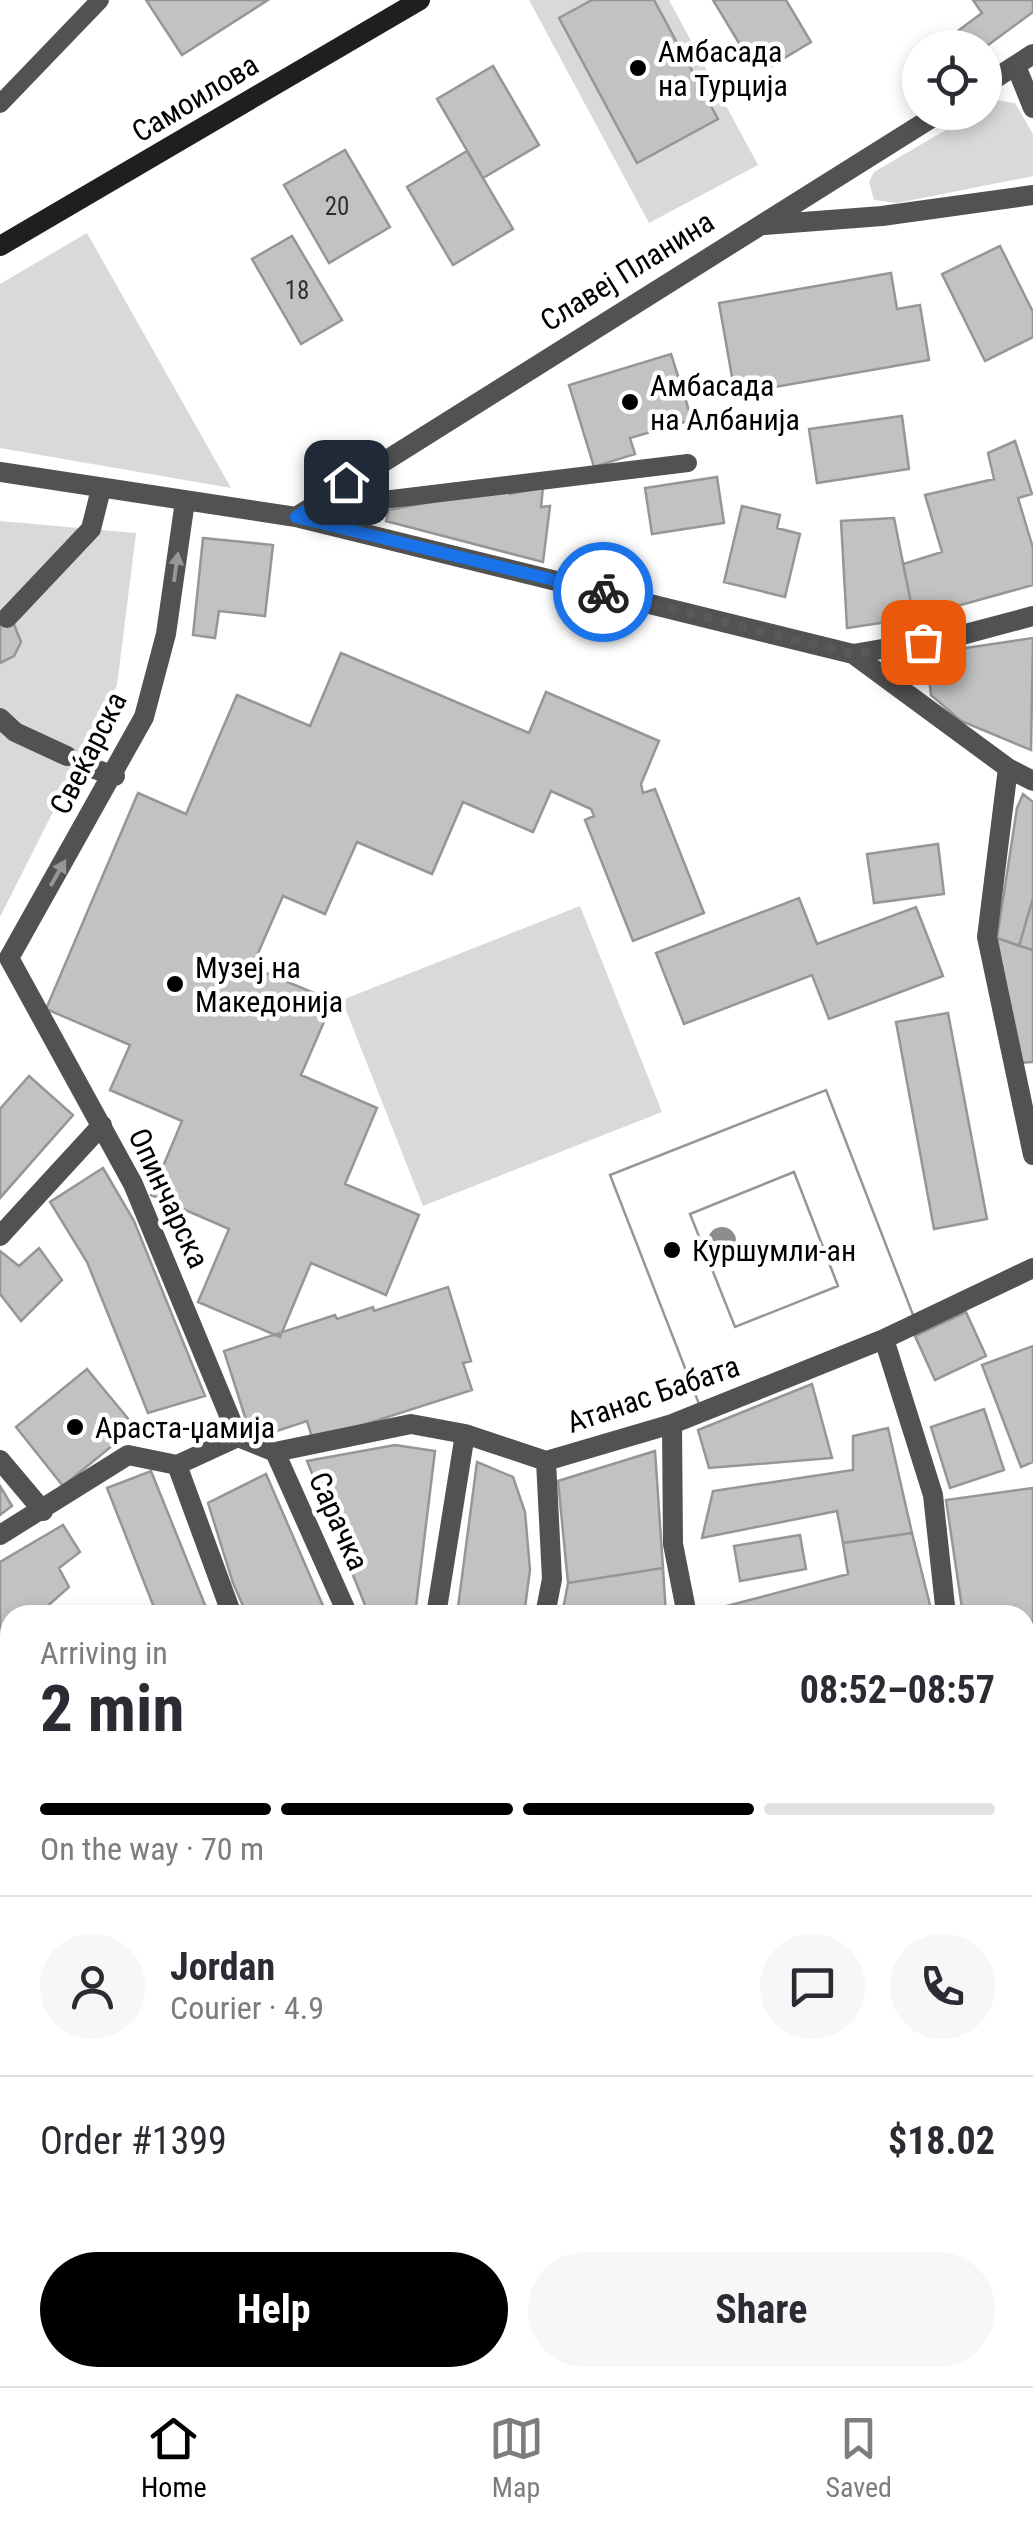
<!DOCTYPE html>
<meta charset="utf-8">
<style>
body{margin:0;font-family:"Roboto Condensed",sans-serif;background:#f7f7f7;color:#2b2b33;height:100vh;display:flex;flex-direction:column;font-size:38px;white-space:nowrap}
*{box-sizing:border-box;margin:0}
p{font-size:32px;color:#7c7c81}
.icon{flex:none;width:55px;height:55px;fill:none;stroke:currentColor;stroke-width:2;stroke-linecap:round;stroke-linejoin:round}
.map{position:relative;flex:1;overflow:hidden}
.details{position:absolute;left:0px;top:1605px;width:1035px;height:782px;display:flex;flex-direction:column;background:#fff;border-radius:30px 30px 0 0;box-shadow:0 5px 15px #0003}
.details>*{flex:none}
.controls{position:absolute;left:902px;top:30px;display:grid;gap:20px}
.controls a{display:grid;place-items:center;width:100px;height:100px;border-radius:50%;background:#fff;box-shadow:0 5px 15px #0003;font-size:50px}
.pin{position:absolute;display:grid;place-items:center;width:85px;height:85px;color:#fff;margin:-42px;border-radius:20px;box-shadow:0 5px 15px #0006}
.courier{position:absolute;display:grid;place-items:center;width:100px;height:100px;margin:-50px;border:8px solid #1a73e8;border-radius:50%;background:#fff;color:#222;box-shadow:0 2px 12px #0007}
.head em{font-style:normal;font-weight:700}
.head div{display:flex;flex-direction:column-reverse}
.head{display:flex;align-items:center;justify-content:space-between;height:170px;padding:0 40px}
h1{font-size:65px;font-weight:700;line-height:75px}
.bar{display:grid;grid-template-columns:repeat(4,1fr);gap:15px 10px;align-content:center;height:120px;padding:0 40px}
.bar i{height:12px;border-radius:8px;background:#e1e1e2}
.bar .selected{background:#000}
.bar p{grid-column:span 4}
.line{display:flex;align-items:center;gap:25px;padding:0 40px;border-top:2px solid #e1e1e2}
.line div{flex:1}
.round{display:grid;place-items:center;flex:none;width:105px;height:105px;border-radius:52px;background:#f7f7f7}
.primary-button{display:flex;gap:20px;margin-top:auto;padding:20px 40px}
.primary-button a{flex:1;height:115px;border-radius:60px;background:#000;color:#fff;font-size:40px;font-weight:700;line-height:115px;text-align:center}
.primary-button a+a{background:#f7f7f7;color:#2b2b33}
.tab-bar{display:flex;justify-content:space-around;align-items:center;height:140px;border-top:2px solid #e1e1e2;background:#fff;font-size:28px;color:#7c7c81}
.tab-bar a{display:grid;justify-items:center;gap:5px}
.tab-bar .selected{color:#000}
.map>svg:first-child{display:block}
.green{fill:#d9d9d9}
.building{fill:#c2c2c2;stroke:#969696;stroke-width:2.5;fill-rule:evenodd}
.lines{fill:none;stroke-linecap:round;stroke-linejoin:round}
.lane{stroke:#525252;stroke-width:18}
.street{stroke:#525252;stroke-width:20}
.secondary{stroke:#1f1f1f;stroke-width:20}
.tree{fill:#8d8d8d}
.oneway{fill:#979797}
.done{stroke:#595959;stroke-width:10;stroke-dasharray:0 18}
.route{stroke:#1a73e8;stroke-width:12}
.poi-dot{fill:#000;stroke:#fff;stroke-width:4}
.labels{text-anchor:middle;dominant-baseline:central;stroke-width:9;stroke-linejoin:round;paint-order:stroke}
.number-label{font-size:25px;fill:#303030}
.poi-label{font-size:30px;fill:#000;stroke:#fff;text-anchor:start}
.street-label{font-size:30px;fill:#000;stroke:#fff}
</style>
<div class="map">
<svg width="1033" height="2386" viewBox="0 0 1033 2386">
<rect width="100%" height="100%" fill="#fff"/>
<path class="green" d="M529,0H669L758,165L649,223Z
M996,100L1015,103L1033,134V176L897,203L874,200L869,182L874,172L975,113L985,112V107Z
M87,233L231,488L0,448V284Z
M0,521L136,533L117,685L0,917Z
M580,906L662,1112L423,1206L342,1000Z"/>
<path class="building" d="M146,0H268L182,55Z
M592,0H654L718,119L637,163L559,18Z
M713,0H786L811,42L771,66L762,50L748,58Z
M973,0H1033V12L984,48H965L955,33L982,13Z
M493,66L539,145L483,178L437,99Z
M345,150L390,227L329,263L284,185Z
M467,151L513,229L453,265L407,187Z
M292,236L342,320L301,344L252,259Z
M1000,246L1033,312V337L985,361L942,274Z
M891,273L897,309L920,305L929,360L735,394L719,303Z
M671,354L692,420L630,438L635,454L594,467L569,385Z
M902,416L909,469L817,483L809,429Z
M1015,441L1032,494L1018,498L1033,548V585L914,618L903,564L942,552L925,495L994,479L988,453Z
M717,477L724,523L652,534L645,488Z
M508,487L510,494L543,487L541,507L550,506L543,562L386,521L389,510Z
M742,506L780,515L777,528L800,534L785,597L724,582Z
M894,518L914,618L847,628L841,521Z
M203,538L273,545L265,616L219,611L215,638L193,635Z
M0,616L13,622L21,642L14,656L0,663Z
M1033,638L1031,750L961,721L931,695L928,669L946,651Z
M341,653L529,733L546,692L659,741L641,784L643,793L655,789L704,913L633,941L585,820L594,816L591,809L551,791L533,832L463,802L432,874L357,842L325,914L283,896L252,967L333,1001L301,1075L377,1108L345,1184L419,1215L386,1295L311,1263L280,1337L198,1302L229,1229L151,1195L182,1121L110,1090L130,1045L46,1009L138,793L186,814L237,695L310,726Z
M1023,794L1033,802V898L1019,946L997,938L1017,808Z
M938,844L944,894L874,903L867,854Z
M799,898L817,944L916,907L943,976L829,1019L812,975L684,1024L656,953Z
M1033,898V950L1019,946Z
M997,938L1033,950V1062L1018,1063Z
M948,1013L987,1219L934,1229L896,1022Z
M29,1076L73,1115L0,1198V1109Z
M826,1090L915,1320L699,1404L610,1175ZM794,1172L838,1286L735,1327L690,1214Z
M826,1090L915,1320L699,1404L610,1175ZM794,1172L838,1286L735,1327L690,1214Z
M103,1168L134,1221L205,1396L148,1413L87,1262L50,1202Z
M39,1248L62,1280L21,1321L0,1294V1251L19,1266Z
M448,1287L471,1361L463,1363L472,1390L313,1441L307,1421L252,1439L224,1351L335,1315L337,1319L373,1307L374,1311Z
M966,1312L986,1356L935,1380L915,1336Z
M1033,1346V1462L1021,1467L982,1365Z
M87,1369L135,1427L63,1486L16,1427Z
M812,1384L832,1458L709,1468L698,1430Z
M984,1409L1004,1470L950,1488L931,1427Z
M888,1428L912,1533L843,1543L837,1511L702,1538L713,1491L853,1470V1436Z
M395,1445L435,1451L415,1615H369L307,1461Z
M655,1451L663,1568L568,1583L558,1481Z
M477,1462L513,1477L525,1512L530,1570L524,1615H457Z
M151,1471L209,1615H157L107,1488Z
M266,1474L327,1615H247L233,1583L208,1503Z
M0,1486L12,1506L0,1515Z
M1033,1488V1707L1025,1709V1615H963L946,1500Z
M63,1525L80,1552L59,1568L69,1587L42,1611L50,1615H10V1662L0,1661V1562Z
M912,1533L931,1609L909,1615H724L723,1607L848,1574L843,1543Z
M800,1535L806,1569L740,1581L734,1546Z
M663,1568L666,1615H562L568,1583Z
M1033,1707V1796L1025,1772V1709Z
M0,1721L10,1723V1788L0,1786Z
M0,1721L10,1723V1788L0,1786Z
M0,1886L10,1888V1947L0,1945Z
M0,1886L10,1888V1947L0,1945Z
M1025,1959L1033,1984V1990L1025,1995Z
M0,2015L10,2016V2081L0,2079Z
M76,2378H105L81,2386Z
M534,2378H586L590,2386H538Z
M678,2378H743L747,2386H660Z"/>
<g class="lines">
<path class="lane" d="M0,104L100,0
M314,502H367L688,463
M1025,2229L1033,2251"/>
<path class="street" d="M1016,66L1033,108
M985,85L1033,54
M764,225L882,216L1033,195
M0,472L296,517L853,654L958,636L1033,616
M185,501L166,634L144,717L9,958L133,1184L238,1437L275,1452
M296,517L941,112
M7,618L91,529L101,489
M853,654L1008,768L1033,781
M0,718L15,732L67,756
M89,767L115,776
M1008,768L987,937L1033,1155
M0,1236L102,1125
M884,1339L933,1495L946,1615
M672,1424L673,1544L687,1615
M275,1452L411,1424L465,1434L546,1461L672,1424L884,1339L1033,1268
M275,1452L348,1615
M0,1460L43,1511
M177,1465L232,1615
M0,1535L128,1455L177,1465L238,1437
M436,1615L465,1434
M545,1615L552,1579L546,1461
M0,1681L10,1682
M1025,1911L1033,1933
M0,1985L10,1987
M1025,2152L1033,2149
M787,2378L791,2386"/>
<path class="secondary" d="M0,246L420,0"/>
</g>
<circle class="tree" cx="722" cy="1241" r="14"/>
<defs><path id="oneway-solid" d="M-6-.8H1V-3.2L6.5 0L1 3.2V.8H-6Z" transform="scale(2.5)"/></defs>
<g class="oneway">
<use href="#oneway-solid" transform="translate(176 567) rotate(-82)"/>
<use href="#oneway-solid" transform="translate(58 873) rotate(-60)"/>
</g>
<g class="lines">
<path class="done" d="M603,592L853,654L923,642"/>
<path class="route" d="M346,482L296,517L603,592"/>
</g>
<g class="poi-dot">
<circle cx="638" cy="68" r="10"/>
<circle cx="630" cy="402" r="10"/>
<circle cx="175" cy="984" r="10"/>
<circle cx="672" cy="1250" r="10"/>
<circle cx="75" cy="1427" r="10"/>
</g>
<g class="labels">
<g class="number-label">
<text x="337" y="206">20</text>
<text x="297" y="290">18</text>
</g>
<g class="poi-label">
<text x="658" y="51">Амбасада<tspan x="658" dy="34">на Турција</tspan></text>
<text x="650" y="385">Амбасада<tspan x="650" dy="34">на Албанија</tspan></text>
<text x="195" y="967">Музеј на<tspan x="195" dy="34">Македонија</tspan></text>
<text x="692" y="1250">Куршумли-ан</text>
<text x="95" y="1427">Араста-џамија</text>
</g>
<g class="street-label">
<text transform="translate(195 98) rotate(-31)">Самоилова</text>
<text transform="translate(627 271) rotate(-32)">Славеј Планина</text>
<text transform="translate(88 753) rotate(-63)">Свеќарска</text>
<text transform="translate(169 1198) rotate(65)">Опинчарска</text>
<text transform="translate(653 1394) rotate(-19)">Атанас Бабата</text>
<text transform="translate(339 1521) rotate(66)">Сарачка</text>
</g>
</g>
</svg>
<div class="controls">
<a><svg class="icon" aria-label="locate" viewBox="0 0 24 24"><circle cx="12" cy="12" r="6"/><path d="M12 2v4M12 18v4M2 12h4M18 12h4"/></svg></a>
</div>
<div class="pin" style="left:923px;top:642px;background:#ea580c"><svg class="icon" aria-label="bag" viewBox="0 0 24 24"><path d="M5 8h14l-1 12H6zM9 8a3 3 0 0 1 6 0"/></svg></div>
<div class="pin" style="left:346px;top:482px;background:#1f2937"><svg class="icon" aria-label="home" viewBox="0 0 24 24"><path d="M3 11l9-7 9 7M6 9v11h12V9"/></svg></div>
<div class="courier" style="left:603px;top:592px"><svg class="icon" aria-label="bike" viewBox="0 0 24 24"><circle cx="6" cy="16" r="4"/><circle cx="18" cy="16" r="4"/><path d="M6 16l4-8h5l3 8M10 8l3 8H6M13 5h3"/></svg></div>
<section class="details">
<div class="head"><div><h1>2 min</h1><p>Arriving in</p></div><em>08:52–08:57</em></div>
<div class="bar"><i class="selected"></i><i class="selected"></i><i class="selected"></i><i></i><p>On the way · 70 m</p></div>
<div class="line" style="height:180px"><a class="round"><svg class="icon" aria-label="person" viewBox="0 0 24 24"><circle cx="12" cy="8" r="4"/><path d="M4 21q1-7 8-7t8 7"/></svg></a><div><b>Jordan</b><p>Courier · 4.9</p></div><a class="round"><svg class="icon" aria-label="chat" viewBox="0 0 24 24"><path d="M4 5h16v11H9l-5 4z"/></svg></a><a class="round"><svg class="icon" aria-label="phone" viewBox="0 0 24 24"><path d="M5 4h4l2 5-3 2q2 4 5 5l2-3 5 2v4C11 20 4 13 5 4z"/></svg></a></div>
<div class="line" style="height:130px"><div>Order #1399</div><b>$18.02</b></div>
<div class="primary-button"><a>Help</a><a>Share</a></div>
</section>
</div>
<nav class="tab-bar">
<a class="selected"><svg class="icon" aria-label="home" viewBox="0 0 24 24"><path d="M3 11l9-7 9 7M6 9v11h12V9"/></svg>Home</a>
<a><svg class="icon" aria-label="map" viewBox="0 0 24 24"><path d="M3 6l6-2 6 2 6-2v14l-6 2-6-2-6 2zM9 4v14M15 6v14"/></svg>Map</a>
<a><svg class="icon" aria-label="saved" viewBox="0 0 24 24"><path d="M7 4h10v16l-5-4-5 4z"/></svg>Saved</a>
</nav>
